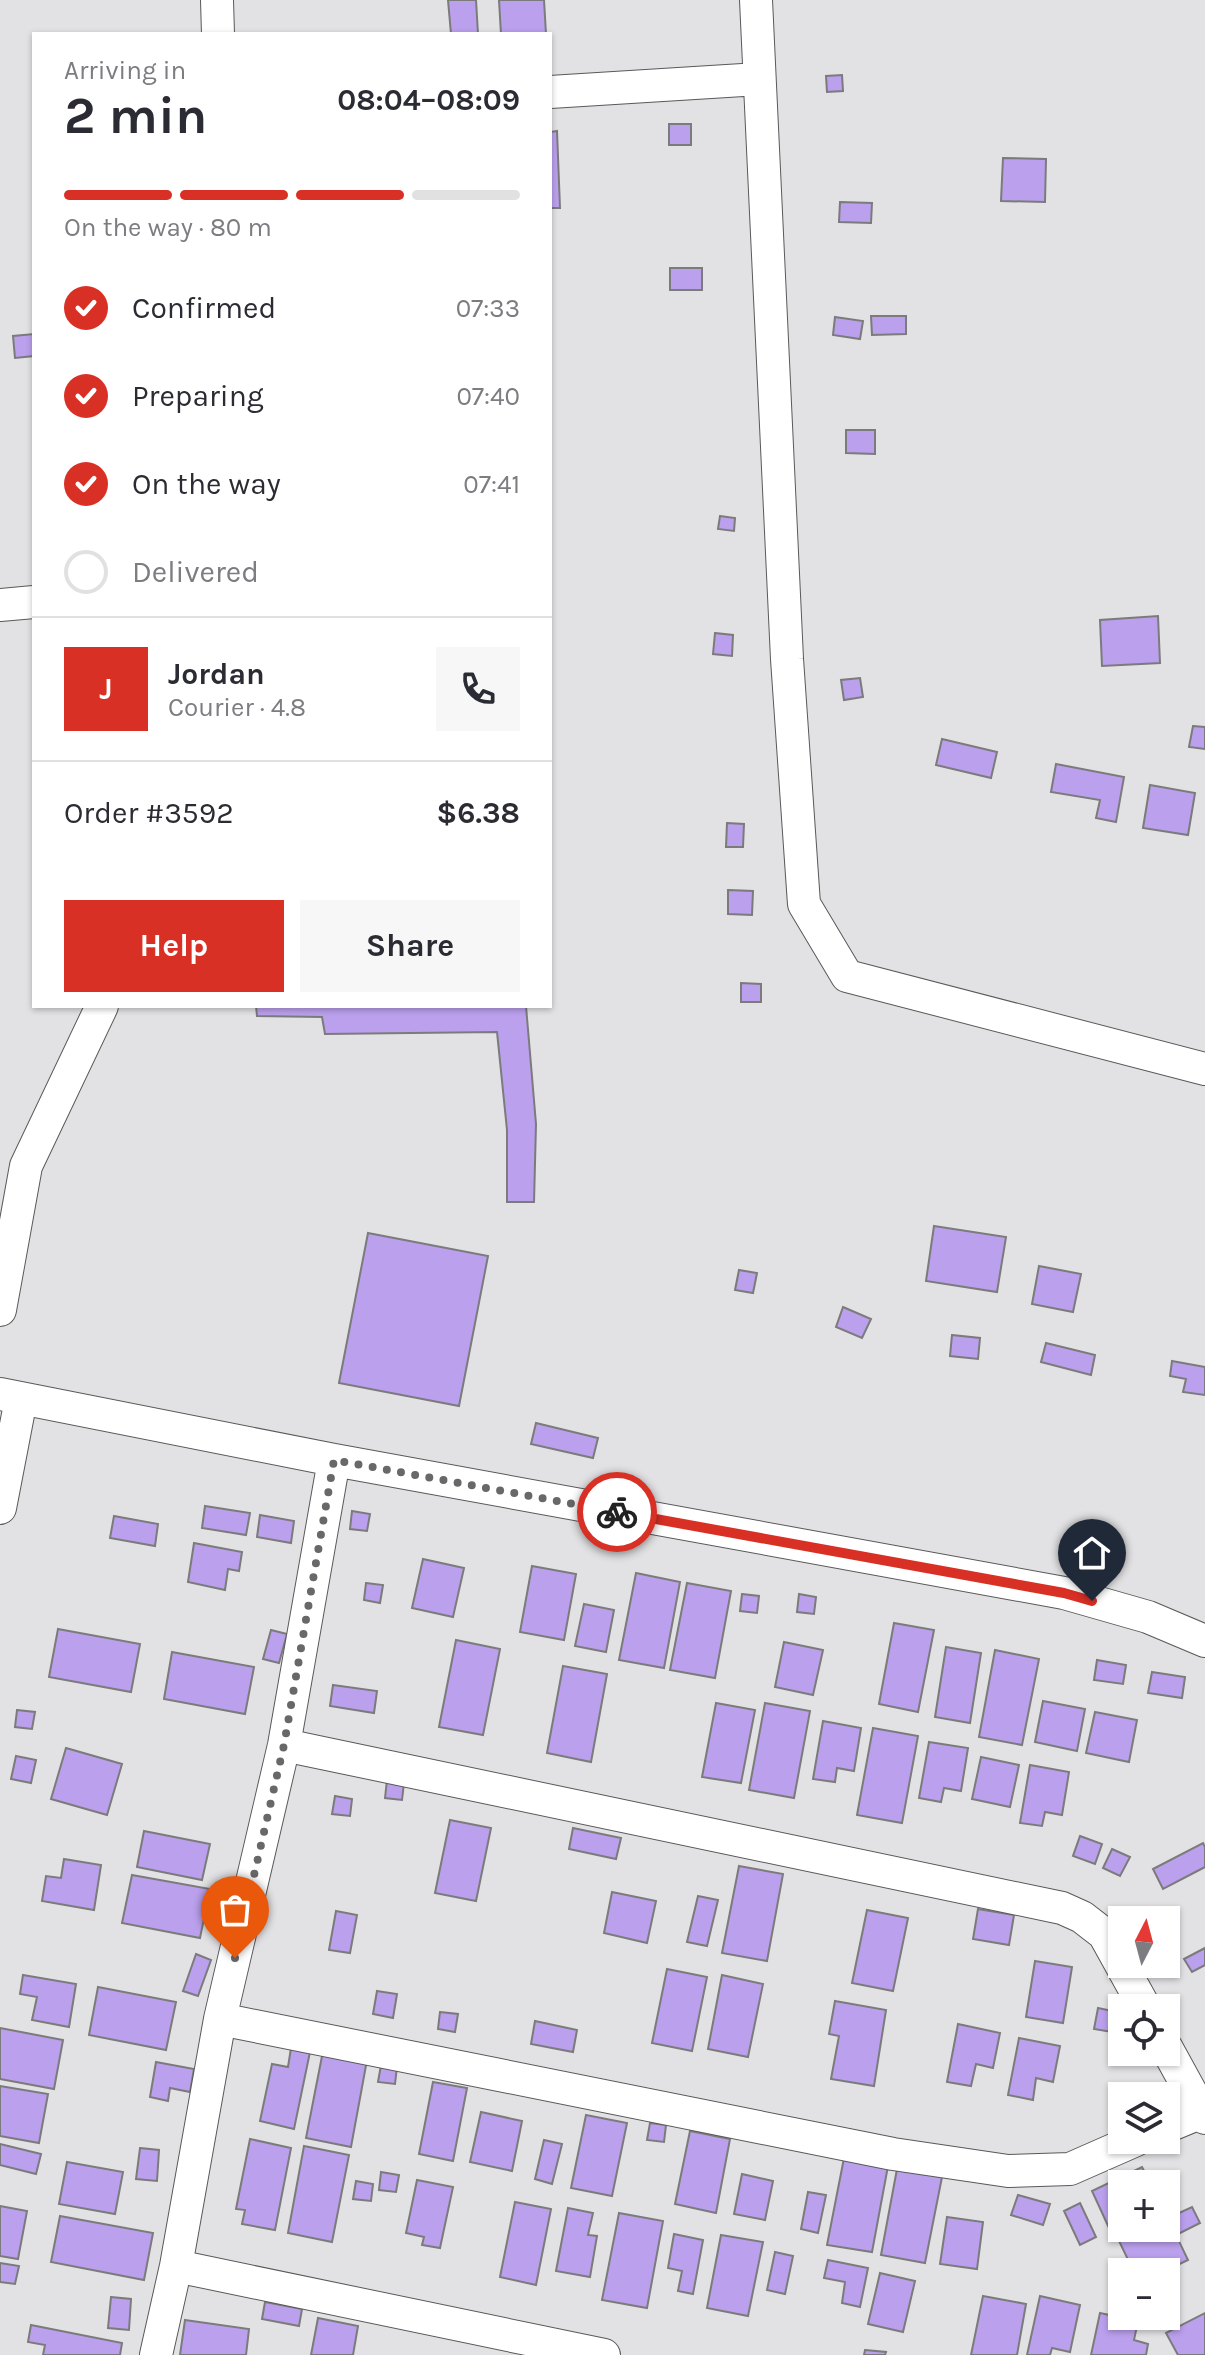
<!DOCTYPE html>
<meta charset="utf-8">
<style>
body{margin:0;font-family:Karla,sans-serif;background:#f7f7f7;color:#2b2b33;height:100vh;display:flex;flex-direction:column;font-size:30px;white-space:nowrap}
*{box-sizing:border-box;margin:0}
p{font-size:26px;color:#7c7c81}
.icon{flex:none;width:44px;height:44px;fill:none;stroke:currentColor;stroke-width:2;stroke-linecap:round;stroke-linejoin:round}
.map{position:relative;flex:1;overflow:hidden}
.sheet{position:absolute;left:32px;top:32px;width:520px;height:976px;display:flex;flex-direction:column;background:#fff;border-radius:0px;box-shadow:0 2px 6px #0004}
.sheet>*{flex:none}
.needle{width:52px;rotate:6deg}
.buttons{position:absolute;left:1108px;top:1906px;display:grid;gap:16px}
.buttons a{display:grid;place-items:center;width:72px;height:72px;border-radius:0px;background:#fff;box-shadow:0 2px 6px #0004;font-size:40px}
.pin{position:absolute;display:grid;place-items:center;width:68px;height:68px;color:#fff;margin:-82px -34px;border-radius:50% 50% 50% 0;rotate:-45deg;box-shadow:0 0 8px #0007}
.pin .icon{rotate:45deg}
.courier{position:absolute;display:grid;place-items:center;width:80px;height:80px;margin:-40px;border:6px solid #d93025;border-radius:50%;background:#fff;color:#222;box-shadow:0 2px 10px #0007}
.overview em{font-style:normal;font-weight:700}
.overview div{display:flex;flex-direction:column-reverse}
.overview{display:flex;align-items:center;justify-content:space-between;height:136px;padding:0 32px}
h1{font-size:52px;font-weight:700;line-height:60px}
.bar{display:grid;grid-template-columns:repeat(4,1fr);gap:12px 8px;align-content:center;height:96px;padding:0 32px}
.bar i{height:10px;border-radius:6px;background:#e1e1e2}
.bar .active{background:#d93025}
.bar p{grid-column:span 4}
.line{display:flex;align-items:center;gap:20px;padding:0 32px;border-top:2px solid #e1e1e2}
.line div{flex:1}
.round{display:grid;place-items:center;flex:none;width:84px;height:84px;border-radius:0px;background:#f7f7f7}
ol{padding:0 32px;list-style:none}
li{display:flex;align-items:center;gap:24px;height:88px}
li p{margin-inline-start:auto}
li .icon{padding:8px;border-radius:50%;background:#d93025;color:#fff;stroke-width:4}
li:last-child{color:#7c7c81}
li i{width:44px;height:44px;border:4px solid #e1e1e2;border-radius:50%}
.button{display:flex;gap:16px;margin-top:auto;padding:16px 32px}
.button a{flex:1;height:92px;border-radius:0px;background:#d93025;color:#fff;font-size:32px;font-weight:700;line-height:92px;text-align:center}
.button a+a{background:#f7f7f7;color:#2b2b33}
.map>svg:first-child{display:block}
.building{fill:#bba0ed;stroke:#7b7b7c;stroke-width:2}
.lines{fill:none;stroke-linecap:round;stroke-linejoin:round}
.minor-casing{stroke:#59595a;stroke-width:34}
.minor{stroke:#fff;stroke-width:32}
.done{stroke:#686869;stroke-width:8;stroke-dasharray:0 14.4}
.route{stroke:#d93025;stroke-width:10}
</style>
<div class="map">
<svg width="1205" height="2355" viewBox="0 0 1205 2355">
<rect width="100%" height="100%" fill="#e2e2e4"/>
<path class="building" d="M448,0H476L478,34H451Z
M499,0H544L546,34H501Z
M842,75L843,91L827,92L826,76Z
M669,124H691V145H669Z
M557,131L560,208H550V132Z
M1003,158L1046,159L1045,202L1001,201Z
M840,202L872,203L871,223L839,222Z
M670,268H702V290H670Z
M871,316H906V334L872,335Z
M835,317L863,321L860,339L833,335Z
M34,334V356L15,358L13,336Z
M846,430H875V454L846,453Z
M720,516L735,518L734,531L718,529Z
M1158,616L1160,663L1102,666L1100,620Z
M715,633L733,635L732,656L713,654Z
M860,678L863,697L844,700L841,680Z
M1193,726L1205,727V749L1189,747Z
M942,739L997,752L991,778L936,765Z
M1056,764L1124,777L1116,822L1096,818L1100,800L1051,792Z
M1150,785L1195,793L1188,835L1143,828Z
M727,823L744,824L743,847H726Z
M728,890L753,891L752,915L728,914Z
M741,983L761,984V1002H741Z
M256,1006H526L536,1124L534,1202H507V1130L497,1032L325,1034L322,1017L257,1016Z
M934,1226L1006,1237L997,1292L926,1281Z
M368,1233L488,1256L459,1406L339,1383Z
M1039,1266L1081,1274L1073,1312L1032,1304Z
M739,1270L757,1273L753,1293L735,1290Z
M843,1307L871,1319L862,1338L836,1327Z
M952,1335L980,1338L978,1359L950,1356Z
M1046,1343L1095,1355L1091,1375L1041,1362Z
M1172,1361L1205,1367V1395L1183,1392L1186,1379L1170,1376Z
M536,1423L598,1438L593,1458L531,1444Z
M205,1506L250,1513L246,1535L202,1528Z
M352,1511L370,1514L367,1531L350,1529Z
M260,1515L294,1521L291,1543L257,1537Z
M114,1516L158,1524L155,1546L110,1538Z
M194,1543L242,1552L239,1571L228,1569L225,1590L188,1582Z
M423,1559L464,1568L453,1617L412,1608Z
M532,1566L576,1574L564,1640L520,1632Z
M636,1573L680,1582L664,1668L619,1660Z
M366,1583L383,1585L380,1603L364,1600Z
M687,1583L731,1591L715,1678L670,1670Z
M742,1594L759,1596L757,1613L740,1611Z
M799,1594L816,1597L814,1614L797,1612Z
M584,1604L614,1610L606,1652L575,1646Z
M894,1623L934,1630L918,1712L879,1704Z
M58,1629L140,1644L131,1692L49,1677Z
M271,1630L287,1634L279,1663L263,1659Z
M456,1640L500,1649L483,1735L439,1727Z
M784,1642L823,1650L813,1695L775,1687Z
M946,1647L981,1653L970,1723L935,1717Z
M995,1650L1039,1659L1022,1745L979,1737Z
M172,1652L254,1667L245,1714L164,1699Z
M1097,1660L1126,1665L1123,1684L1094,1680Z
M563,1666L607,1674L591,1762L547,1753Z
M1152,1672L1185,1677L1182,1698L1148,1693Z
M333,1685L377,1691L374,1713L330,1706Z
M1043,1701L1085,1709L1077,1751L1035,1742Z
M716,1703L755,1710L741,1783L702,1777Z
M765,1703L810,1711L794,1798L749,1790Z
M17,1710L35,1712L32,1729L15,1727Z
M1095,1712L1137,1720L1129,1762L1086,1753Z
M823,1721L861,1728L854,1771L837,1768L835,1782L813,1779Z
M873,1728L918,1736L902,1823L857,1815Z
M929,1742L968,1748L961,1791L944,1788L941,1802L919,1798Z
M66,1748L122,1764L107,1815L51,1799Z
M16,1756L36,1760L31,1783L11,1779Z
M981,1757L1019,1765L1010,1807L972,1799Z
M1030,1765L1069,1772L1062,1815L1045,1812L1042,1826L1020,1823Z
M387,1780L404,1783L402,1800L385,1798Z
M335,1796L352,1799L350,1816L332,1814Z
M450,1820L491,1828L476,1901L435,1893Z
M573,1828L621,1838L616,1859L569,1849Z
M144,1831L210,1844L202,1880L137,1867Z
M1080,1836L1102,1844L1095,1864L1073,1856Z
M1203,1843L1205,1847V1867L1163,1889L1153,1869Z
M1112,1849L1130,1857L1120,1876L1103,1868Z
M64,1859L101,1865L94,1910L42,1901L46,1876L61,1878Z
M739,1866L783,1874L767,1961L722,1953Z
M132,1875L210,1889L200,1938L122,1923Z
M612,1892L656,1901L647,1943L604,1933Z
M698,1896L718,1900L707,1946L687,1942Z
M978,1909L1014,1915L1009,1945L973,1939Z
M867,1910L908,1918L893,1991L852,1983Z
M336,1911L357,1915L350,1953L329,1950Z
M1205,1948V1965L1192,1972L1184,1959Z
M196,1954L211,1960L198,1996L183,1991Z
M1035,1961L1072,1967L1063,2023L1026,2017Z
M667,1969L707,1977L692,2051L652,2043Z
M23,1975L76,1984L69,2027L32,2020L37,1997L20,1994Z
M722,1975L763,1984L748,2057L708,2049Z
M98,1987L176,2002L166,2050L89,2035Z
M377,1991L397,1994L393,2018L373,2014Z
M835,2001L886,2010L874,2086L831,2079L839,2036L829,2034Z
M1098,2008L1122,2013L1118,2033L1094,2029Z
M440,2012L458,2014L455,2032L438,2029Z
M535,2021L577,2030L573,2052L531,2044Z
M958,2024L1000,2033L993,2068L976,2064L971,2086L947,2082Z
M0,2028L63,2040L54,2089L0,2079Z
M1019,2038L1060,2046L1053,2082L1036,2078L1033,2100L1008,2095Z
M291,2048L310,2052L294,2129L260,2121L272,2064L288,2067Z
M323,2051L367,2060L351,2147L306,2138Z
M156,2062L194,2069L190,2092L170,2088L168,2101L150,2097Z
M381,2065L397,2067L395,2084L378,2082Z
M433,2082L467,2088L453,2161L419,2154Z
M0,2086L48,2094L39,2143L0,2136Z
M481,2112L522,2121L512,2171L470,2162Z
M586,2115L627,2123L612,2196L571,2188Z
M650,2123L666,2125L664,2142L647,2140Z
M690,2131L730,2139L716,2213L675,2204Z
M250,2139L291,2148L275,2230L242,2224L245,2210L236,2209Z
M544,2140L562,2144L552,2184L535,2179Z
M0,2144L41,2154L36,2174L0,2165Z
M304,2146L349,2155L332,2242L288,2233Z
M140,2148L159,2150L157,2181L136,2179Z
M844,2158L888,2166L872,2252L827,2245Z
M67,2162L123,2172L115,2214L59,2204Z
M1142,2167L1151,2184H1122V2222L1109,2228L1092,2191Z
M897,2169L942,2177L925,2263L881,2255Z
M381,2172L399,2175L396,2192L379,2190Z
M742,2174L773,2181L765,2220L734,2214Z
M417,2180L453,2187L440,2248L422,2245L424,2237L406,2233Z
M356,2181L373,2184L371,2201L353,2199Z
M808,2192L826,2195L818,2233L801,2229Z
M1018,2195L1050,2204L1043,2225L1011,2215Z
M515,2202L551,2209L536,2285L500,2277Z
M1080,2203L1096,2237L1080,2245L1064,2211Z
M0,2206L27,2211L18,2259L0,2256Z
M1192,2207L1200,2223L1176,2235L1188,2260L1163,2272H1134L1119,2241L1147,2228H1166V2219Z
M568,2208L593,2213L588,2235L597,2236L590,2277L556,2271Z
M619,2213L663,2221L647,2308L602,2300Z
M60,2216L153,2233L144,2280L51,2262Z
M947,2217L983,2222L977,2269L940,2264Z
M674,2234L703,2240L693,2294L678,2291L682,2271L668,2268Z
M721,2235L763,2242L748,2316L707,2308Z
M775,2252L793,2256L785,2294L767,2290Z
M828,2260L868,2268L860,2307L842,2303L845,2282L824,2278Z
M0,2263L19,2266L15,2284L0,2282Z
M880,2273L915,2281L903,2332L868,2324Z
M983,2296L1026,2304L1017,2355H971Z
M1040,2296L1080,2305L1070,2352L1052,2348L1050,2355H1027Z
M111,2297L131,2299L129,2330L108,2328Z
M265,2302L302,2309L299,2326L262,2319Z
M1100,2313L1138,2321L1134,2340L1148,2344L1146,2355H1091Z
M1205,2313V2355H1178L1166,2333Z
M318,2318L358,2326L353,2355H311Z
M185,2320L249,2329L246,2355H180Z
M31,2325L122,2343L120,2355H43L45,2345L28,2342Z
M865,2350L886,2352L885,2355H864Z"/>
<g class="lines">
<defs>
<path id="minor" d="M217,0L218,34
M756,0L787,659L804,904L847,976L1205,1069
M550,92L759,79
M0,605L34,602
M0,1310L26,1166L102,1006
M0,1394L334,1460L1064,1593L1148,1617L1205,1641
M0,1508L21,1399
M284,1745L1062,1908L1082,1917L1104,1934L1145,2008
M220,2019L893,2154L1008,2171L1070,2169L1136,2140
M1166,2047L1205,2118
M1166,2127L1202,2112
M176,2266L604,2355
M156,2355L176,2266L220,2019L284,1745L334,1460"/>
</defs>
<use href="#minor" class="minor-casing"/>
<use href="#minor" class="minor"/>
</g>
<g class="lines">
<path class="done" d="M235,1958L284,1745L334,1460L617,1512"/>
<path class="route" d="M617,1512L1064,1593L1092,1601"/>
</g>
</svg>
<div class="buttons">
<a><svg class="needle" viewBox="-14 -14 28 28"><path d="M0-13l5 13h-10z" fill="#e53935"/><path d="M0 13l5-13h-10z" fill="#7c7c81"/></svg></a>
<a><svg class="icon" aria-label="locate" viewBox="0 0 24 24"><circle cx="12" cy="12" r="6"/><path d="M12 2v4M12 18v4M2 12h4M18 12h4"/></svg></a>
<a><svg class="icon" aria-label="layers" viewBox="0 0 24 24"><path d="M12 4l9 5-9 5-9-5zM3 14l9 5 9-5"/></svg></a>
<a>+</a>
<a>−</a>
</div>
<div class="pin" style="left:235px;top:1958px;background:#ea580c"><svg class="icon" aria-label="bag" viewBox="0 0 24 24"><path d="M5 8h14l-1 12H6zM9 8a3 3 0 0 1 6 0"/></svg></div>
<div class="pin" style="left:1092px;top:1601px;background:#1f2937"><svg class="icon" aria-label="home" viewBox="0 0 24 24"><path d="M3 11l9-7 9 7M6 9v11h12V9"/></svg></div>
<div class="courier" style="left:617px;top:1512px"><svg class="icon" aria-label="bike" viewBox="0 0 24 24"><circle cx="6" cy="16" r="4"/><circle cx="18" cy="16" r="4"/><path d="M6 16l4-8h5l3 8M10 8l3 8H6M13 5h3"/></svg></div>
<section class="sheet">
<div class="overview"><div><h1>2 min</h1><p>Arriving in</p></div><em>08:04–08:09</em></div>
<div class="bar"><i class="active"></i><i class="active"></i><i class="active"></i><i></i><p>On the way · 80 m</p></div>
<ol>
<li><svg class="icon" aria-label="check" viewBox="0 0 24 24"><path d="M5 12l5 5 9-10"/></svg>Confirmed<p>07:33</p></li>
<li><svg class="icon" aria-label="check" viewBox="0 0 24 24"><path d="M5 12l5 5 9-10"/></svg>Preparing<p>07:40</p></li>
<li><svg class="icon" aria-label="check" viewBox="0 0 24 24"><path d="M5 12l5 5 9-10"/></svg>On the way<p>07:41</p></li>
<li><i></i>Delivered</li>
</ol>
<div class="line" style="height:144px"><b class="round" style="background:#d93025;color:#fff">J</b><div><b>Jordan</b><p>Courier · 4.8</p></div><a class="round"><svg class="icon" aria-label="phone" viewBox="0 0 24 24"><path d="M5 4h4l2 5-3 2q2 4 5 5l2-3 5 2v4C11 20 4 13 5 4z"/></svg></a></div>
<div class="line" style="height:104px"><div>Order #3592</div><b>$6.38</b></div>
<div class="button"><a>Help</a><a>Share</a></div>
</section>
</div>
